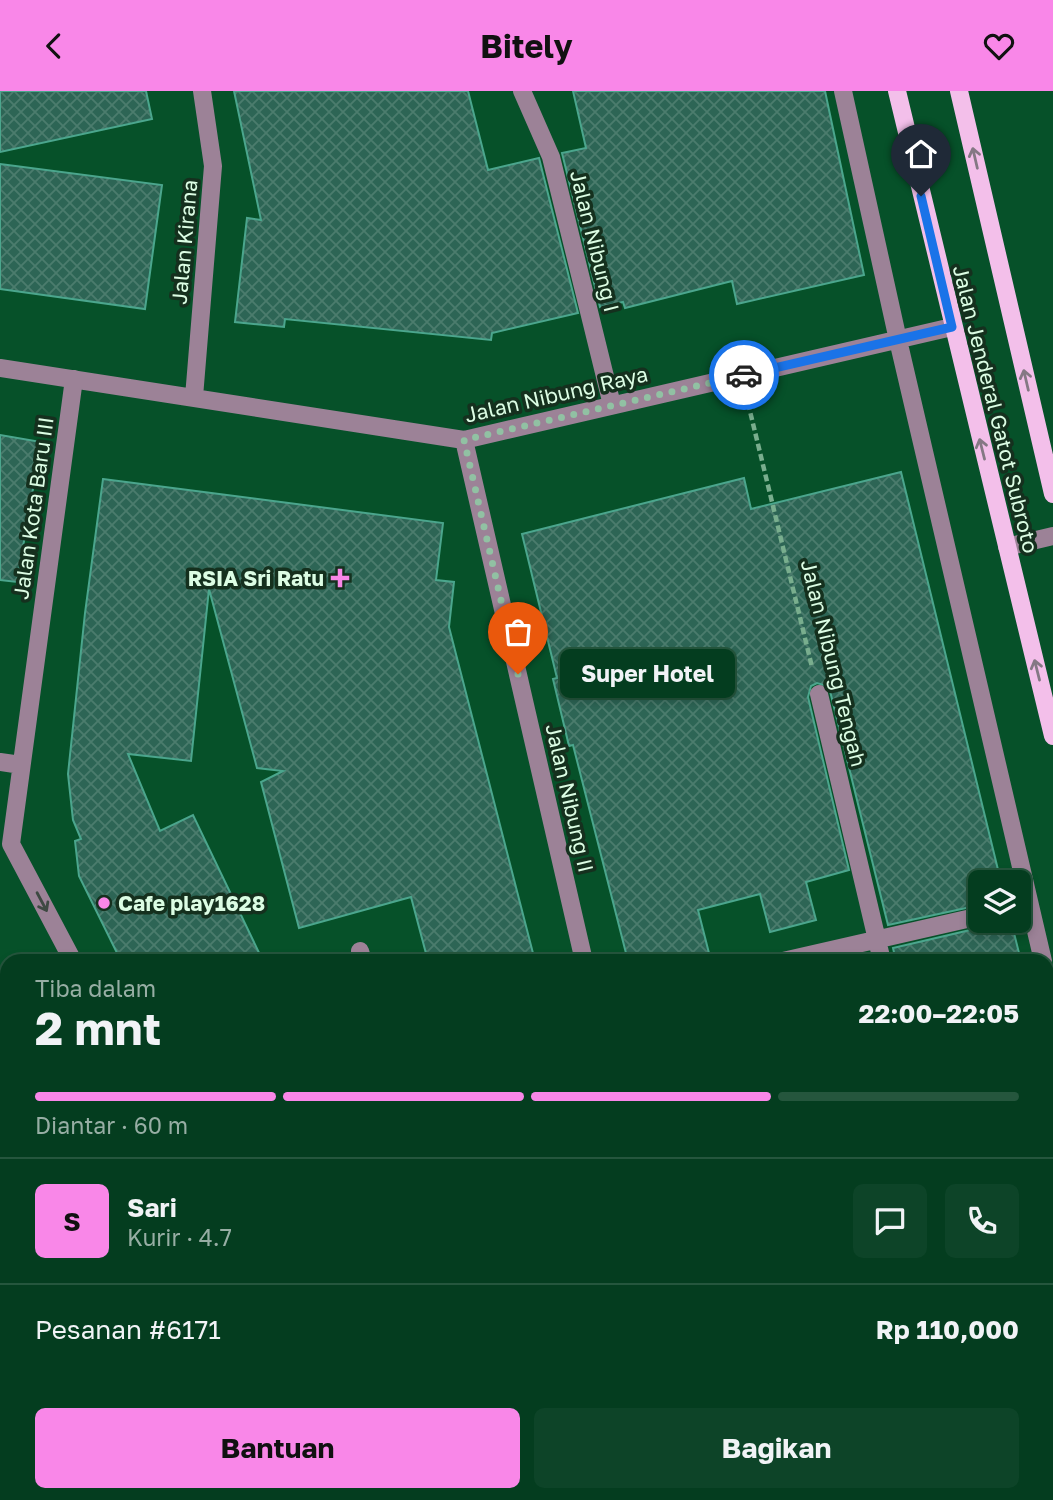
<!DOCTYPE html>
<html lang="id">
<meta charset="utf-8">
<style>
body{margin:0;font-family:"Golos Text",sans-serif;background:#0d4428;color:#f1f3f6;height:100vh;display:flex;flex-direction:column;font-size:26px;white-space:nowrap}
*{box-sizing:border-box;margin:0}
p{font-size:23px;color:#97aea4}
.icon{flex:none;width:38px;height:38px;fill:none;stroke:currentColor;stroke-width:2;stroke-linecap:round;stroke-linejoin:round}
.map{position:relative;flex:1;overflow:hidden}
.sheet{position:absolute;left:0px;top:863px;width:1054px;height:548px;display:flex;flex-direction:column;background:#043d1f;border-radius:21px 21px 0 0;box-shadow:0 4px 10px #0003,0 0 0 2px #25563d}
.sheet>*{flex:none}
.fabs{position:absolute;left:968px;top:779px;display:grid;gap:14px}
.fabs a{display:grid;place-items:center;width:63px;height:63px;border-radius:10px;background:#043d1f;box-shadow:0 4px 10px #0003,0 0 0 2px #25563d;font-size:35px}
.pin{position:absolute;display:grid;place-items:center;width:60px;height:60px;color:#fff;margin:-72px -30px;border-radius:50% 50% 50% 0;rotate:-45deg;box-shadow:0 0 7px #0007}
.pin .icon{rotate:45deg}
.courier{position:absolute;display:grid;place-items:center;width:70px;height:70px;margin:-35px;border:5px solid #1a73e8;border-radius:50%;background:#fff;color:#222;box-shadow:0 2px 9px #0007}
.bubble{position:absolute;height:49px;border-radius:10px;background:#043d1f;box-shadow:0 4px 10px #0003,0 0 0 2px #25563d;font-size:23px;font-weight:700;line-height:49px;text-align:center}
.overview em{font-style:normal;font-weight:700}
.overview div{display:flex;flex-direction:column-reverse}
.overview{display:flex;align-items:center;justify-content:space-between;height:119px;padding:0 35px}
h1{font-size:46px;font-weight:700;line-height:52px}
.bar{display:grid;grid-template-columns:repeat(4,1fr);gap:10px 7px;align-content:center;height:84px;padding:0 35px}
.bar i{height:9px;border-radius:5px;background:#25563d}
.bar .selected{background:#f987e8}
.bar p{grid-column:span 4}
.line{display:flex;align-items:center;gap:18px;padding:0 35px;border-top:2px solid #25563d}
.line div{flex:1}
.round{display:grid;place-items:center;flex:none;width:74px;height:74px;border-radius:10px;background:#0d4428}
.button{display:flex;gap:14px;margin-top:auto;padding:14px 35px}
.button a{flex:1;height:80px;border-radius:10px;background:#f987e8;color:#111;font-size:28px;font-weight:700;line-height:80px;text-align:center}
.button a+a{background:#0d4428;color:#f1f3f6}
header{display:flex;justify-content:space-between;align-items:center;height:91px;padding:0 35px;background:#f987e8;color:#111;font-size:32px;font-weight:700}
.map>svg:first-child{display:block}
.building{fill:url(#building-cross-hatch);stroke:#4ba68d;stroke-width:2}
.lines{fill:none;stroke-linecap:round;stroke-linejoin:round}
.path{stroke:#79ae8e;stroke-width:4.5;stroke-dasharray:7 3.5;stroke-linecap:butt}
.minor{stroke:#9c8297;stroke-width:18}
.major{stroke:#f3bfea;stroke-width:18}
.oneway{stroke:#847884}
.oneway2{stroke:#3e4942}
.done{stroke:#91c1a3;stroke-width:7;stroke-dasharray:0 12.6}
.route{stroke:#1a73e8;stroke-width:9}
.poi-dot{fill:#f987e8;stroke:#15301e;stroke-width:2.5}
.labels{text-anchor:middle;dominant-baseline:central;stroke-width:7;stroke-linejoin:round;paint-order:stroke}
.street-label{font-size:21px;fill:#dcfde4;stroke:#15301e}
.poi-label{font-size:21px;font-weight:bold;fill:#dcfde4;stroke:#15301e;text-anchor:end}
</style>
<header><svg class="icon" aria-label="back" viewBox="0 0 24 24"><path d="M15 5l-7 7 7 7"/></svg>Bitely<svg class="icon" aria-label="heart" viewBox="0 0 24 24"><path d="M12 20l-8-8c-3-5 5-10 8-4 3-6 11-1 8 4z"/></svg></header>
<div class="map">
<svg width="1053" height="1409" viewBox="0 0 1053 1409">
<defs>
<pattern id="building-cross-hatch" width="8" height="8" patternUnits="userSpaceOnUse" patternTransform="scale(1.75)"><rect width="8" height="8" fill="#2d6555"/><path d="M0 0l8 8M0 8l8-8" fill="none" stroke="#4b7c6d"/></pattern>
</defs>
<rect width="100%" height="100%" fill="#065129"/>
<path class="building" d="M0,0H146L152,28L0,61Z
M234,0H468L488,79L539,67L578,222L492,242L491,249L285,228L284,236L235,231L247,127L261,129Z
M573,0H825L864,184L737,213L732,190L625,217L623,211L600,216L562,62L586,57Z
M0,73L162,94L145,218L0,198Z
M0,344L41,351L17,491L0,489Z
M901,381L1001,791H980V814L888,834L830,600L827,595L817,592L811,595L808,606L849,779L806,791L816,829L770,841L760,803L698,819L711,870H628L573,654L569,655L553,588L557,587L522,443L744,387L751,418Z
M103,388L443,432L436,489L454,491L449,536L535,870H428L411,806L299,837L261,691L283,680L257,677L209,498L191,670L128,663L160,740L193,724L263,870H121L79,785L75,750L81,748L73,729L68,683L85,522Z
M990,830H1011L1021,870H896L893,857L983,836Z"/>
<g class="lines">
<path class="path" d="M748,312L812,576"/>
<path class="minor" d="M522,0L551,66L612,314
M843,0L898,249L1043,870
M0,277L464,349L952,236
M194,306L213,75L202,0
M464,349L584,870
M1007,456L1053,445
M819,603L882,870
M0,671L21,674
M360,860L363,870
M73,870L11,753L74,288
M783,870L980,825
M1046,884L1053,913
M1046,1298L1053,1296
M357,1404L360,1409
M525,1404L526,1409
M848,1404L849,1409
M570,1409L610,1404"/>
<path class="major" d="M897,0L1053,645
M959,0L1053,403"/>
</g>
<defs><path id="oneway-shaft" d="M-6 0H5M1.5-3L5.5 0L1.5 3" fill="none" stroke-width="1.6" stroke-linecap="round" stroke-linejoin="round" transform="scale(1.75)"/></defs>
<g class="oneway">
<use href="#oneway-shaft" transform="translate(975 67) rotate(-103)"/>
<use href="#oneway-shaft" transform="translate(1026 289) rotate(-103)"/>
<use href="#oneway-shaft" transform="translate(982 358) rotate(-104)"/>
<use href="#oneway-shaft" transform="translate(1037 579) rotate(-104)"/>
</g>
<use class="oneway2" href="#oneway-shaft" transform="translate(42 811) rotate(62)"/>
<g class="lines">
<path class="done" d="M518,583L464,349L744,284"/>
<path class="route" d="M744,284L952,236L921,105"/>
</g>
<g class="poi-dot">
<path d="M336.5 476.5h7v7h7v7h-7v7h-7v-7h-7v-7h7z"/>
<circle cx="104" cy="812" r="7"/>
</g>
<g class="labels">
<g class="street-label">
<text transform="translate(595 150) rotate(76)">Jalan Nibung I</text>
<text transform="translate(184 151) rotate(-85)">Jalan Kirana</text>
<text transform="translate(556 303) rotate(-13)">Jalan Nibung Raya</text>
<text transform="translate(996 318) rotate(76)">Jalan Jenderal Gatot Subroto</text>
<text transform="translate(33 417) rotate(-82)">Jalan Kota Baru III</text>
<text transform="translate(834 572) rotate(76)">Jalan Nibung Tengah</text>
<text transform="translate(570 707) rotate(77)">Jalan Nibung II</text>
</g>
<g class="poi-label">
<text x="324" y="487">RSIA Sri Ratu</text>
<text x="118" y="812" text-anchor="start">Cafe play1628</text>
</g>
</g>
</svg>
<div class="fabs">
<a><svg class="icon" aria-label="layers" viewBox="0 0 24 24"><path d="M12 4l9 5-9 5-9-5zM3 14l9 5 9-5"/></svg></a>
</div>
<div class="pin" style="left:518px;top:583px;background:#ea580c"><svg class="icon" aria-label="bag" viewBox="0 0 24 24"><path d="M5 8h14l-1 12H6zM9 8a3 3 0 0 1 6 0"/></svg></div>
<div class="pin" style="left:921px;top:105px;background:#1f2937"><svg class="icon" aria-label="home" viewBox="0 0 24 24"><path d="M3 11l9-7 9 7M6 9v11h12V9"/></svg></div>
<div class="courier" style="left:744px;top:284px"><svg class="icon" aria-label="car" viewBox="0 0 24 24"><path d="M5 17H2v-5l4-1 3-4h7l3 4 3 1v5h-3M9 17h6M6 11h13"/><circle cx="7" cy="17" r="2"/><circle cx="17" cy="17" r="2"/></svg></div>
<div class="bubble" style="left:560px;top:558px;width:175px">Super Hotel</div>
<section class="sheet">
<div class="overview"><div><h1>2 mnt</h1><p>Tiba dalam</p></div><em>22:00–22:05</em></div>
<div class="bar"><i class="selected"></i><i class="selected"></i><i class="selected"></i><i></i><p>Diantar · 60 m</p></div>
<div class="line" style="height:126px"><b class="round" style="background:#f987e8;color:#111">S</b><div><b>Sari</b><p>Kurir · 4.7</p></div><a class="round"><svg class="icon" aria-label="chat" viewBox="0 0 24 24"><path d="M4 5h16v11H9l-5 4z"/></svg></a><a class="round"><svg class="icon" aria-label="phone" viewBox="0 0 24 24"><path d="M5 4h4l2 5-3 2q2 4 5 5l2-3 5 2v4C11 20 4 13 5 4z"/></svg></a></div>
<div class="line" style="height:91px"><div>Pesanan #6171</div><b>Rp 110,000</b></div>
<div class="button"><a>Bantuan</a><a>Bagikan</a></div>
</section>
</div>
